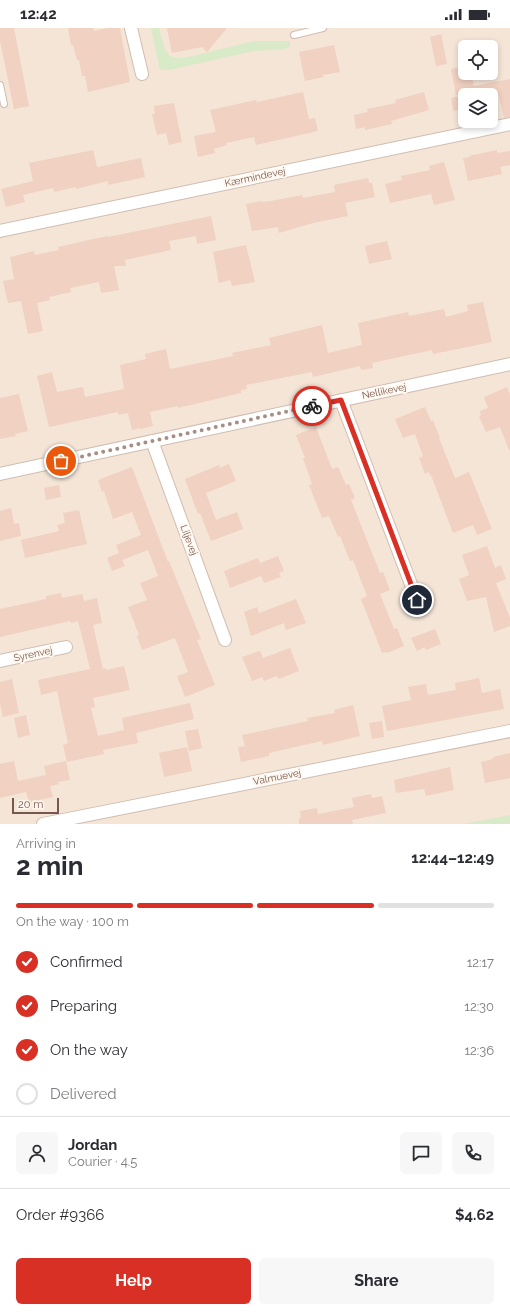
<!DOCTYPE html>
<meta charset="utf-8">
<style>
body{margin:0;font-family:Raleway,sans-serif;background:#f7f7f7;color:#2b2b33;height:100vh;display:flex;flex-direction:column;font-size:15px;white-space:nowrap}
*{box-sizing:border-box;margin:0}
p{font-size:13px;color:#7c7c81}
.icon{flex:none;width:22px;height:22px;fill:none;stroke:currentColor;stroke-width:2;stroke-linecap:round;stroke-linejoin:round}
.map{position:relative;height:796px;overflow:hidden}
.panel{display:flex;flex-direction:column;background:#fff;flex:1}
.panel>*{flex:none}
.controls{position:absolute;left:458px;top:12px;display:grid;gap:8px}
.controls a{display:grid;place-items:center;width:40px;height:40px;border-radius:6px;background:#fff;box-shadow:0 2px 6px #0003;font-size:20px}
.scale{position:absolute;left:12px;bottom:10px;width:47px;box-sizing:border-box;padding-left:4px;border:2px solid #77584d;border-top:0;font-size:11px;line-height:14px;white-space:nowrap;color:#77584d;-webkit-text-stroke:3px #fff8f0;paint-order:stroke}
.pin{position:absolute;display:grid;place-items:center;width:34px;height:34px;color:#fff;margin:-17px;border:2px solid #fff;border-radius:50%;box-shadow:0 1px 4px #0007}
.courier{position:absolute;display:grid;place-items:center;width:40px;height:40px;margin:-20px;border:3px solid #d93025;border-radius:50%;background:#fff;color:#222;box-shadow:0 1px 5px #0007}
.overview em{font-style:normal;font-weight:700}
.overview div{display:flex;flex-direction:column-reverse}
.overview{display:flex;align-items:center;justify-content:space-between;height:68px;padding:0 16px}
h1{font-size:26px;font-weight:700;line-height:30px}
.bar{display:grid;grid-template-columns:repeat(4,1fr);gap:6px 4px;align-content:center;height:48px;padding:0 16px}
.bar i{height:5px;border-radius:3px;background:#e1e1e2}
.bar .active{background:#d93025}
.bar p{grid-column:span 4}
.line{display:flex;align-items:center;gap:10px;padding:0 16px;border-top:1px solid #e1e1e2}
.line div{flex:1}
.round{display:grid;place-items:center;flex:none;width:42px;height:42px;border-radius:6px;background:#f7f7f7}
ol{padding:0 16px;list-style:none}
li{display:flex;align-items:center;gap:12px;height:44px}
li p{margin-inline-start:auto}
li .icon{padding:4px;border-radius:50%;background:#d93025;color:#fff;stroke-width:4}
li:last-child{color:#7c7c81}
li i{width:22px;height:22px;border:2px solid #e1e1e2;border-radius:50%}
.action{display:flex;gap:8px;margin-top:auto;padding:8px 16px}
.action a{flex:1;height:46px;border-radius:6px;background:#d93025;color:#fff;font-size:16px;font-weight:700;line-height:46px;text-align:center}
.action a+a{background:#f7f7f7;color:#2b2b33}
.status{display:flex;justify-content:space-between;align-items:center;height:28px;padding:0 20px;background:#fff;direction:ltr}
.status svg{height:11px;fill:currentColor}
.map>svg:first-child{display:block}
.residential{fill:#f4e5d7;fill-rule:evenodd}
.green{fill:#d8eac7}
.building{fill:#f1d1c1}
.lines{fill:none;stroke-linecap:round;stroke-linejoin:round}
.service-casing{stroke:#d1bdb1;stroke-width:8}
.minor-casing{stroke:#d1bdb1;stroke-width:14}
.service{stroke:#fff;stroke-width:6}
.minor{stroke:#fff;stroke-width:12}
.done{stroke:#a68e84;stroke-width:4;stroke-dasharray:0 7.2}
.route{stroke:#d93025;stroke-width:5}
.labels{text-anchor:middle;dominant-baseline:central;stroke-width:4;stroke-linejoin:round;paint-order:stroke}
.street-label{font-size:10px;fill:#77584d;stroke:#fff8f0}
</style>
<div class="status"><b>12:42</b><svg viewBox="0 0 49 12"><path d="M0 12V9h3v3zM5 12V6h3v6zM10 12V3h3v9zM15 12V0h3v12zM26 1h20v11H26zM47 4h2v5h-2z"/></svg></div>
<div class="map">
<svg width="510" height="796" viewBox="0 0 510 796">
<rect width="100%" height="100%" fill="#fcf3e9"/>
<path class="residential" d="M0,0H510V796H0ZM465,19H491V45H465ZM465,67H491V93H465Z"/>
<path class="green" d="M151,0H159L165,22L170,28L176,30L188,29L254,13H290V19L284,21L254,23L169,42H160Z
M510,787V796H463Z"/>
<path class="building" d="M0,0H14L29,78L14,81L0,13Z
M68,0H93L94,3L108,0H120L130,54L88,64L85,48H82L79,32H77L73,17H71Z
M167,0H227L207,24L202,19L172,25Z
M441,6L447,36L436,38L430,9Z
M334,17L340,44L323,47L324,49L305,53L299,24Z
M465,38V45H471L474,58L510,51V89L504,90L499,68L491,70V67H456L451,41Z
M303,64L309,91L315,90L318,103L256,117L254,109L226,115L227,117L214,121L215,125L198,129L194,108L216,104L210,82L256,72L257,74Z
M424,64L429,82L391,93L392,96L365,102V99L356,101L354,87L368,84L367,81L396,75L395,72Z
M465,67V81L453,83L451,70Z
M174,75L182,114L169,117L166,105L157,107L152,86H155L154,78Z
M93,122L97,139L141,130L145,149L108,157V153L76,161V159L54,164L53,160L23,167L25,174L6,179L1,161L33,153L29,135Z
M497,122V125L510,123V137L500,139L502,146L468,153L463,130L470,129L469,128Z
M444,134L455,172L434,177L431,166L390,175L385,156L402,152L401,148L430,142L429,138Z
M368,150L369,155H372L375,169L345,175L348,188L313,195L279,205L278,199L252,203L246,176L261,173V174L271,173L302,167L303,170L335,164L334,157Z
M211,188L216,212L197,216L196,208L169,213L171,222L125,232L126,238H114L119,262L101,265L99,254L70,260L71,264L49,269L50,272L37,275L43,303L28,306L21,273L8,275L3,253L14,251L10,229L34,223L35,227L59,222L58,219L93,211L108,208V209Z
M387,213L392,231L369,236L365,218Z
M246,217L255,254L232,258L230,252L219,255L213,224Z
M483,274L492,314L433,326L432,322L372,335L373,340L361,342L360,338L313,349L312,344L246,357L247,361L241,362V365L178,380V378L150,384L153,398L140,401V400L132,402L128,385L118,387V384L49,399L37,348L52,344L57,364L83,359L85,369L124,361L120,337L146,331L145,326L166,321L170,341L233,328L232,325L271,317L269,310L322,297L328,325L362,317L358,295L408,284L409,288L444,281L446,289L468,283L467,277Z
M507,359L510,367V422H509L500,399L486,404L479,388H481L480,383L488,380L484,369Z
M19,366L28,403L15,406L16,408L0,411V370Z
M425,379L431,393L433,392L440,410H439L455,450L469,444L492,501L477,507L473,497L453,505L431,447H430L429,444L425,446L419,430L423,428L415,406L403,410L395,391Z
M316,399L332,441L338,439L346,457L349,456L355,470L351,472L380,545L383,544L390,562L380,566L394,601L397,600L404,618L387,625L386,624L382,625L361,571L367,568L353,532L350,533L340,508L338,509L329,488L322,490L309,457L312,456L303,430H305L296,407Z
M229,436L236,453L206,465L216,492L237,484L243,501L211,513L200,485L198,486L185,451L219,437L220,440Z
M132,439L168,534L169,533L201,611L197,612L215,657L185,669L177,648L188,644L175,610L142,622L137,608L139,607L128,579L147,572L140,555L158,548L148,522L122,532L116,517L141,507L132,484L113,491L104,463L102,464L98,452Z
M59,457L61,469L46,472L44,460Z
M11,480L14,496L19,495L21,508L0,513V483Z
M79,482L87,516L25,530L21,512L59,503L57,497L65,495L63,485Z
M487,518L495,540L501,537L506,551L496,555L510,590V598L494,604L486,569L467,573L459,551L469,547L462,527Z
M119,525L125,538L112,543L107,530Z
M278,528L284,543L279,545L281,549L264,555L261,548L230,560L224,543L258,530L260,535Z
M61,565L62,570L82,566L84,573L97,570L102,595L93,597L103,641L106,640V642L124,638L130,662L93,670L95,679L91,680L98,708L124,702L122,690L190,675L194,691L136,705L138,715L103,722L104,726L67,734L63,717L68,715L57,663L41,667L38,652L90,641L78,593L71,595L70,593L0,609V581L46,571V568Z
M296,571L306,595L286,602L284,595L251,608L244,584L257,579L259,585Z
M435,601L441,616L426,622L425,619L417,623L411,610Z
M290,620L299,643L279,651L277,648L264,653L262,649L252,653L242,629L260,623L263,630Z
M479,650L482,665L500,661L504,681L387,703L382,678L411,672L408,659L426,656L428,667L456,662L455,655Z
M12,651L19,685L3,689L0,676V654Z
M353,677L360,708L323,717L322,713L269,725V728L241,734L238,719L245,718L242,707L308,693L307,690L335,685L334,682Z
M26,687L30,707L18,710L14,690Z
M382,693L384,709L372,711L369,695Z
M198,701L202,720L189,723L185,703Z
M187,719L192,743L164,749L159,725Z
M510,725V750L485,755L481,734L493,731V729Z
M14,733L18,753L46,747L44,738L66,733L70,752L58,754L59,756L50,758L53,769L29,774L26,764L0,770V736Z
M450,739L454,762L426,768L424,761L396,765L394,752Z
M371,766L372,770L382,768L386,785L352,792L353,796H299V790H301L300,783L317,780L318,786L354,779L352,770Z"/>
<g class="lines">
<defs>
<path id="service" d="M294,7L323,0
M0,57L4,76"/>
<path id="minor" d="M131,0L142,46
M0,203L510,96
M341,372L417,572
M152,413L225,612
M0,446L510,336
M0,633L66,619
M43,796L510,703"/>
</defs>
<use href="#service" class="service-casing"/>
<use href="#minor" class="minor-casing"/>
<use href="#service" class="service"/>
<use href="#minor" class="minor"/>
</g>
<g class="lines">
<path class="done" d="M61,433L312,378"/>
<path class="route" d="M312,378L341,372L417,572"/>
</g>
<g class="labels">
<g class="street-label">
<text transform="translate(255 149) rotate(-12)">Kærmindevej</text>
<text transform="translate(384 363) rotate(-12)">Nellikevej</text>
<text transform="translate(189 512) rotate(70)">Liljevej</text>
<text transform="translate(33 626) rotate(-12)">Syrenvej</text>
<text transform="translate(277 749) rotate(-11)">Valmuevej</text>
</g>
</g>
</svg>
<div class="controls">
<a><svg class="icon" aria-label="locate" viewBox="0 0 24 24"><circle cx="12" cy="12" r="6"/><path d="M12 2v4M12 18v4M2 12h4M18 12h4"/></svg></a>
<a><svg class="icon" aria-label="layers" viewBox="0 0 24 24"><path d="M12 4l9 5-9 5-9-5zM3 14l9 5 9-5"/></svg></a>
</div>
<div class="scale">20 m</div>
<div class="pin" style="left:61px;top:433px;background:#ea580c"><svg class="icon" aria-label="bag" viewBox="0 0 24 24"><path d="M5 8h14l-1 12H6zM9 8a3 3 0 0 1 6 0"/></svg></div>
<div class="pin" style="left:417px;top:572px;background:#1f2937"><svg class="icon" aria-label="home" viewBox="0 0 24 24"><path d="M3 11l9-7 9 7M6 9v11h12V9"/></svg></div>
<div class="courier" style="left:312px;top:378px"><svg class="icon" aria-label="bike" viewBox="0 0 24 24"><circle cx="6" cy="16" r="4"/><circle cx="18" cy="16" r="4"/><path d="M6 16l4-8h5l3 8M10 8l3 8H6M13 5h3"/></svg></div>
</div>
<section class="panel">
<div class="overview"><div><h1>2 min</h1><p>Arriving in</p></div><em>12:44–12:49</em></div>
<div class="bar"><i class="active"></i><i class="active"></i><i class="active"></i><i></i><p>On the way · 100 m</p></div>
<ol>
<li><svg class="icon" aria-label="check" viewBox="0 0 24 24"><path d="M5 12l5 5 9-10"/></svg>Confirmed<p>12:17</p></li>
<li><svg class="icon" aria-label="check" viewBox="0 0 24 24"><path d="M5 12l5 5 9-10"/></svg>Preparing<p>12:30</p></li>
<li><svg class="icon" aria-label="check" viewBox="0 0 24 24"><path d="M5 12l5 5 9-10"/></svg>On the way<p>12:36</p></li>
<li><i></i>Delivered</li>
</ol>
<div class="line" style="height:72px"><a class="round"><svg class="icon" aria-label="person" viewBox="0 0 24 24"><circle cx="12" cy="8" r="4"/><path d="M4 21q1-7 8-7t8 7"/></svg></a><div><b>Jordan</b><p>Courier · 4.5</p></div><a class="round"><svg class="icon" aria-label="chat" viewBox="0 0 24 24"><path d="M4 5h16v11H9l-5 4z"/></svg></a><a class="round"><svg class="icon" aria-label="phone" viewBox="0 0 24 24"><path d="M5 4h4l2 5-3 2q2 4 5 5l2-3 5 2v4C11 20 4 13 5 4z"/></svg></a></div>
<div class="line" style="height:52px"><div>Order #9366</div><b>$4.62</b></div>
<div class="action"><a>Help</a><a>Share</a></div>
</section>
